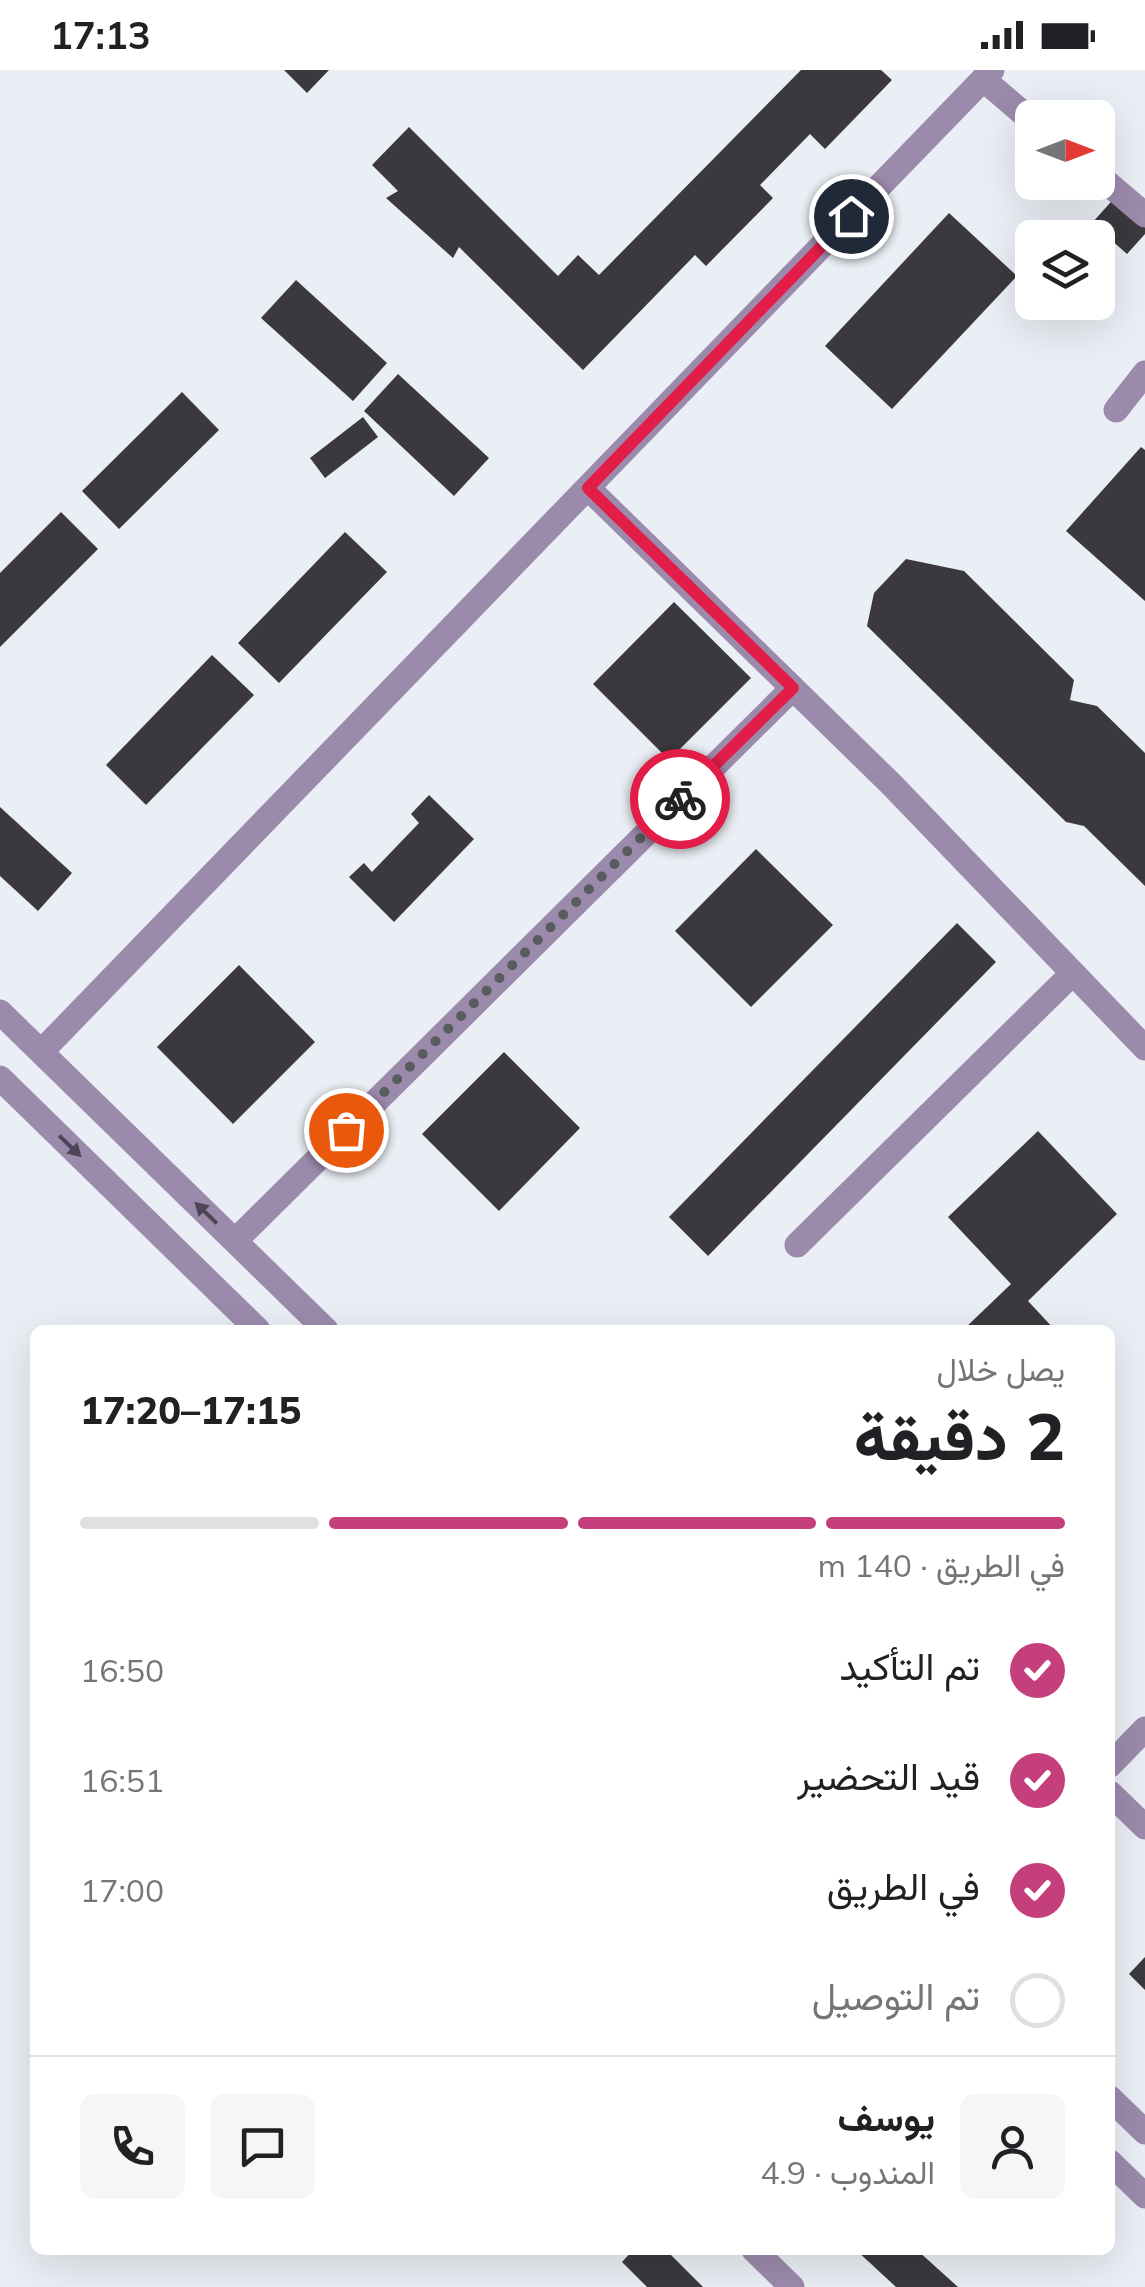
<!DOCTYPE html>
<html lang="ar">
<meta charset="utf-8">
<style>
body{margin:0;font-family:Mulish,Vazirmatn,sans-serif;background:#f6f6f6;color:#202124;direction:rtl;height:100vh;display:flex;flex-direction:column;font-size:38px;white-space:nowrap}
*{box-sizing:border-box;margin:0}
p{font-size:32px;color:#757577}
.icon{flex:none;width:55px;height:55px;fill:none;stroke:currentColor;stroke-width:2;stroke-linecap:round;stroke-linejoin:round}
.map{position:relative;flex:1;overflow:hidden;direction:ltr}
.sheet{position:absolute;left:30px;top:1255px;width:1085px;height:930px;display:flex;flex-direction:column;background:#fff;border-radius:15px;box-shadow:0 10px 40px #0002;direction:rtl}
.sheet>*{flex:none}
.needle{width:65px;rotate:90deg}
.buttons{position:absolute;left:1015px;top:30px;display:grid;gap:20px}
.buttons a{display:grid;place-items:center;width:100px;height:100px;border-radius:15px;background:#fff;box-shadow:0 10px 40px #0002;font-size:50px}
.pin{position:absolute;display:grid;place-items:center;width:85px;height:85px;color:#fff;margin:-42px;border:5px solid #fff;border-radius:50%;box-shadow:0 2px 10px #0007}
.courier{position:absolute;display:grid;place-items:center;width:100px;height:100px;margin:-50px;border:8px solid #e11d48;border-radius:50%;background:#fff;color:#222;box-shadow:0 2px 12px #0007}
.summary em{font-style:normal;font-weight:800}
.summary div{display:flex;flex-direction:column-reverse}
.summary{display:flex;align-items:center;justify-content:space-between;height:170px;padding:0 50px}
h1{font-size:65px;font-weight:800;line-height:75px}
.bar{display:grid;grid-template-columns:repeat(4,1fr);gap:15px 10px;align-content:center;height:120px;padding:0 50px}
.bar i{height:12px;border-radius:8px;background:#e0e0e0}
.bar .current{background:#c63f7d}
.bar p{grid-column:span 4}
.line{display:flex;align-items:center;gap:25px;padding:0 50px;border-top:2px solid #e0e0e0}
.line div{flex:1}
.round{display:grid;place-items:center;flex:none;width:105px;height:105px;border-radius:15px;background:#f6f6f6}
ol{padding:0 50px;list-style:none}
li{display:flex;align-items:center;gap:30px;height:110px}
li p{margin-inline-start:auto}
li .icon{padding:10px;border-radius:50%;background:#c63f7d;color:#fff;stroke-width:4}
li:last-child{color:#757577}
li i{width:55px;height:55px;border:5px solid #e0e0e0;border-radius:50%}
.status{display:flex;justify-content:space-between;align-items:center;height:70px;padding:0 50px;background:#fff;direction:ltr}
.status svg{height:28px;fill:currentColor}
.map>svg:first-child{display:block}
.building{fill:#3c393e}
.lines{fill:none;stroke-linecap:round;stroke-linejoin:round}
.minor{stroke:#9c8aac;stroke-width:25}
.oneway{fill:#4c4555}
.done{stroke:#595c5f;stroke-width:10;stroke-dasharray:0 18}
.route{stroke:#e11d48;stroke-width:12}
</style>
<div class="status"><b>17:13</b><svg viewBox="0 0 49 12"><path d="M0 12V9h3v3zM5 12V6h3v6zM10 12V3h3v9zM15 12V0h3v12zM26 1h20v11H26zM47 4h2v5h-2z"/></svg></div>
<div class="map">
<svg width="1145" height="2217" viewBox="0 0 1145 2217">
<rect width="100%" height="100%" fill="#eaeff5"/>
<path class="building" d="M284,0H329L307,23Z
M801,0H881L892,10L825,79L810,64L760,115L773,128L706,196L695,185L583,300L459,177L453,188L386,128L398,121L372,95L409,57L558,206L578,185L599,205Z
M1118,124L1145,148V164L1127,184L1092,153Z
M949,143L1017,206L892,339L825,276Z
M296,210L387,293L353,331L261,248Z
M398,304L489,388L454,426L364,341Z
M182,322L219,360L119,459L82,421Z
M363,347L378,367L325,408L310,388Z
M1141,377L1145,380V531L1066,461Z
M61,442L98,479L0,577V503Z
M345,462L387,502L279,613L238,573Z
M906,489L964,501L1074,610L1070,630L1097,636L1145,683V816L1084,756L1066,752L867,556L874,523Z
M674,532L751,608L669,690L593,614Z
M212,585L254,625L146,735L106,695Z
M429,725L474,769L394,852L349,807L364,793L372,802L419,753L411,744Z
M0,737L72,803L38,841L0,806Z
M756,779L833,855L751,937L675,861Z
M957,853L996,892L708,1186L669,1147Z
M239,895L315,972L233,1054L157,977Z
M504,982L580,1058L499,1141L422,1064Z
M1038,1061L1117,1144L1028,1231L1055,1260H963L1011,1214L948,1147Z
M1145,1887V1920L1129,1904Z
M633,2180H666L703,2217H647L622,2192Z
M856,2180H917L958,2217H896Z"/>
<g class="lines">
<path class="minor" d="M983,9L1032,51
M1098,105L1145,145
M1116,340L1145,303
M588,418L892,715L1145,978
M0,942L326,1260
M41,982L992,0
M0,1008L258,1260
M235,1171L793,618
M797,1175L1073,903
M1110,1695L1145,1659
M1110,1723L1145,1757
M1110,2028L1145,2062
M1110,2092L1145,2126
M754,2180L792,2217"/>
</g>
<defs><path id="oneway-solid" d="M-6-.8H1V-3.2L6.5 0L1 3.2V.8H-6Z" transform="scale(2.5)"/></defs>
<g class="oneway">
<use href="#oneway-solid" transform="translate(70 1076) rotate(44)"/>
<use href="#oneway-solid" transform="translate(206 1143) rotate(-136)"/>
</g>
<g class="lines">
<path class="done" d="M346,1060L680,729"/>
<path class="route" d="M680,729L793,618L588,418L851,146"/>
</g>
</svg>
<div class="buttons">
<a><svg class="needle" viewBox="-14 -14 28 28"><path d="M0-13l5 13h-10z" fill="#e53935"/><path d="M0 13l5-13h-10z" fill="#757577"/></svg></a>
<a><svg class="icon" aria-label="layers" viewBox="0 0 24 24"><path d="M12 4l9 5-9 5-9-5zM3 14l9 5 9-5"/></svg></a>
</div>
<div class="pin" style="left:346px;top:1060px;background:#ea580c"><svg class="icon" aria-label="bag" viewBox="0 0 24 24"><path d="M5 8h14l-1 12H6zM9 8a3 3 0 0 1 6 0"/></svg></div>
<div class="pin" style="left:851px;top:146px;background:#1f2937"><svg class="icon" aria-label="home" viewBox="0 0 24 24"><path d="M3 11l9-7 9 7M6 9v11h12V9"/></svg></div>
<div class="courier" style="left:680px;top:729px"><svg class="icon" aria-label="bike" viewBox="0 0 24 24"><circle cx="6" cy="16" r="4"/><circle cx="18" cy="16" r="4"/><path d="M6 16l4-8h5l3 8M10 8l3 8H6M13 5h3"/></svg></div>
<section class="sheet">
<div class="summary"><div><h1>2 دقيقة</h1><p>يصل خلال</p></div><em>17:15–17:20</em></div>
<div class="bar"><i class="current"></i><i class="current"></i><i class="current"></i><i></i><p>في الطريق · 140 m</p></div>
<ol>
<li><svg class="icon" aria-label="check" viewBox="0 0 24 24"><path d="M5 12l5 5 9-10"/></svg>تم التأكيد<p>16:50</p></li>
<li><svg class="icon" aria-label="check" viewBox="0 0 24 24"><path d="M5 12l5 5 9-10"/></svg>قيد التحضير<p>16:51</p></li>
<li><svg class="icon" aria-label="check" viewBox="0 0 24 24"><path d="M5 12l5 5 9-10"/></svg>في الطريق<p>17:00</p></li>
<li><i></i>تم التوصيل</li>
</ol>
<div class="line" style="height:180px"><a class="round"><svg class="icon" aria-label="person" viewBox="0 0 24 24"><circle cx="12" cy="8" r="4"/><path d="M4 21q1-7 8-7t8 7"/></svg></a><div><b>يوسف</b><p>المندوب · 4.9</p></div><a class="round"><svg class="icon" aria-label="chat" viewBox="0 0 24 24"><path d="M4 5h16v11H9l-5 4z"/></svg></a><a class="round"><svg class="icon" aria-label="phone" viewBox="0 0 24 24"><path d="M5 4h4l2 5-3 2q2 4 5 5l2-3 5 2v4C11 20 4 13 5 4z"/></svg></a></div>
</section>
</div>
